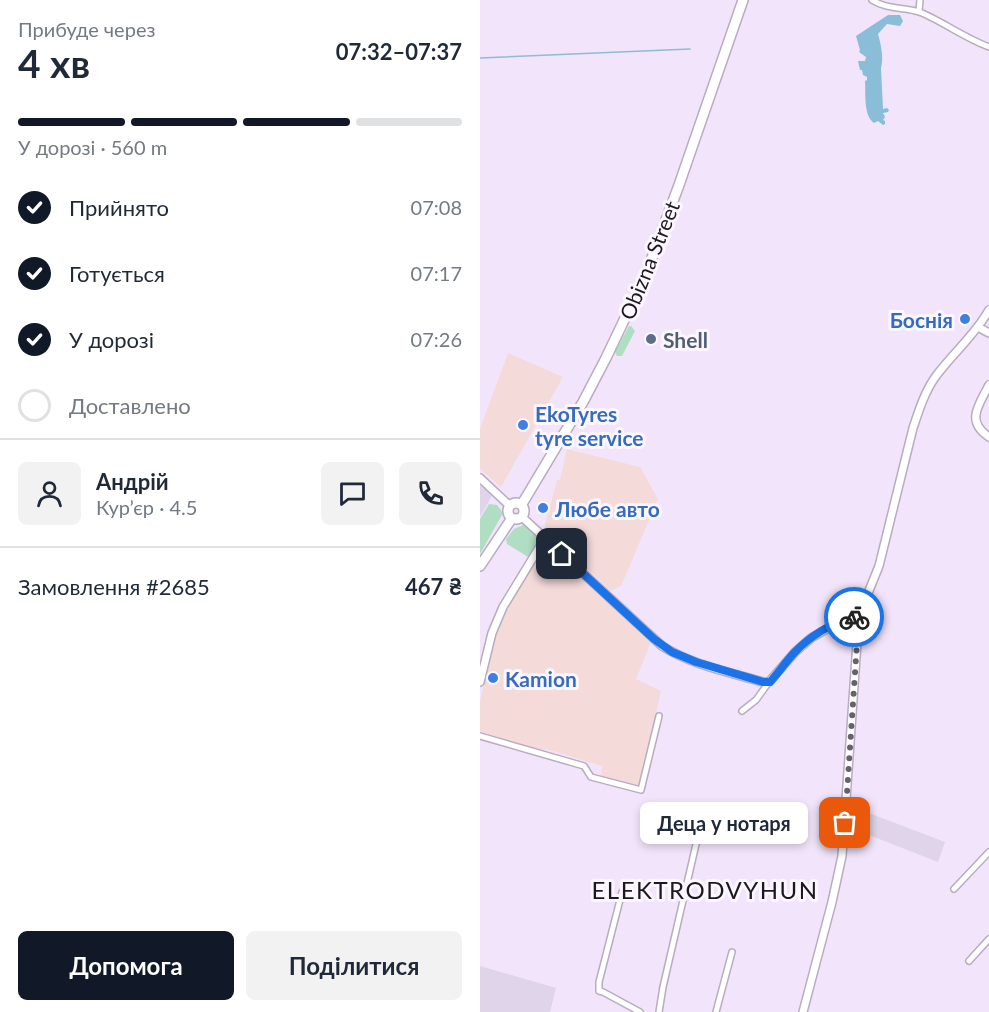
<!DOCTYPE html>
<html lang="uk">
<meta charset="utf-8">
<style>
body{margin:0;font-family:Lato,sans-serif;background:#f2f2f3;color:#1f2937;height:100vh;display:flex;flex-direction:column;font-size:22px;white-space:nowrap}
*{box-sizing:border-box;margin:0}
p{font-size:20px;color:#747a83}
.icon{flex:none;width:33px;height:33px;fill:none;stroke:currentColor;stroke-width:2;stroke-linecap:round;stroke-linejoin:round}
.map{position:relative;flex:1;overflow:hidden}
.side{display:flex;flex-direction:column;background:#fff;width:480px}
.side>*{flex:none}
.pin{position:absolute;display:grid;place-items:center;width:51px;height:51px;color:#fff;margin:-26px;border-radius:12px;box-shadow:0 3px 9px #0006}
.courier{position:absolute;display:grid;place-items:center;width:60px;height:60px;margin:-30px;border:4px solid #1a73e8;border-radius:50%;background:#fff;color:#222;box-shadow:0 2px 8px #0007}
.bubble{position:absolute;height:42px;border-radius:9px;background:#fff;box-shadow:0 3px 9px #0003;font-size:20px;font-weight:700;line-height:42px;text-align:center}
.headline em{font-style:normal;font-weight:700}
.headline div{display:flex;flex-direction:column-reverse}
.headline{display:flex;align-items:center;justify-content:space-between;height:102px;padding:0 18px}
h1{font-size:39px;font-weight:700;line-height:45px}
.bar{display:grid;grid-template-columns:repeat(4,1fr);gap:9px 6px;align-content:center;height:72px;padding:0 18px}
.bar i{height:8px;border-radius:4px;background:#e0e1e3}
.bar .current{background:#111827}
.bar p{grid-column:span 4}
.line{display:flex;align-items:center;gap:15px;padding:0 18px;border-top:2px solid #e0e1e3}
.line div{flex:1}
.round{display:grid;place-items:center;flex:none;width:63px;height:63px;border-radius:9px;background:#f2f2f3}
ol{padding:0 18px;list-style:none}
li{display:flex;align-items:center;gap:18px;height:66px}
li p{margin-inline-start:auto}
li .icon{padding:6px;border-radius:50%;background:#111827;color:#fff;stroke-width:4}
li:last-child{color:#747a83}
li i{width:33px;height:33px;border:3px solid #e0e1e3;border-radius:50%}
.primary-button{display:flex;gap:12px;margin-top:auto;padding:12px 18px}
.primary-button a{flex:1;height:69px;border-radius:9px;background:#111827;color:#fff;font-size:24px;font-weight:700;line-height:69px;text-align:center}
.primary-button a+a{background:#f2f2f3;color:#1f2937}
main{display:flex;flex:1;min-height:0}
.map>svg:first-child{display:block}
.commercial{fill:#dfd4e9}
.industrial{fill:#f4dad9}
.green{fill:#afdec2}
.water{fill:#8abdd7}
.lines{fill:none;stroke-linecap:round;stroke-linejoin:round}
.stream{stroke:#8abdd7;stroke-width:1.5}
.street-casing{stroke:#b8acc1;stroke-width:8}
.secondary-casing{stroke:#b8acc1;stroke-width:10}
.highway-casing{stroke:#b8acc1;stroke-width:12}
.street{stroke:#fff;stroke-width:5}
.secondary{stroke:#fff;stroke-width:7}
.highway{stroke:#fff;stroke-width:9}
.done{stroke:#67606d;stroke-width:6;stroke-dasharray:0 10.8}
.route{stroke:#1a73e8;stroke-width:8}
.shop-dot{fill:#3f7fe0;stroke:#fbf6ff;stroke-width:2}
.service-dot{fill:#5c6f8a;stroke:#fbf6ff;stroke-width:2}
.labels{text-anchor:middle;dominant-baseline:central;stroke-width:6;stroke-linejoin:round;paint-order:stroke}
.street-label{font-size:21px;fill:#1c1820;stroke:#fbf6ff}
.shop-label{font-size:21px;font-weight:bold;fill:#366cbe;stroke:#fbf6ff;text-anchor:start}
.service-label{font-size:21px;font-weight:bold;fill:#4e5e75;stroke:#fbf6ff;text-anchor:start}
.quarter-label{font-size:24px;letter-spacing:1.5px;fill:#1c1820;stroke:#fbf6ff}
</style>
<main>
<section class="side">
<div class="headline"><div><h1>4 хв</h1><p>Прибуде через</p></div><em>07:32–07:37</em></div>
<div class="bar"><i class="current"></i><i class="current"></i><i class="current"></i><i></i><p>У дорозі · 560 m</p></div>
<ol>
<li><svg class="icon" aria-label="check" viewBox="0 0 24 24"><path d="M5 12l5 5 9-10"/></svg>Прийнято<p>07:08</p></li>
<li><svg class="icon" aria-label="check" viewBox="0 0 24 24"><path d="M5 12l5 5 9-10"/></svg>Готується<p>07:17</p></li>
<li><svg class="icon" aria-label="check" viewBox="0 0 24 24"><path d="M5 12l5 5 9-10"/></svg>У дорозі<p>07:26</p></li>
<li><i></i>Доставлено</li>
</ol>
<div class="line" style="height:108px"><a class="round"><svg class="icon" aria-label="person" viewBox="0 0 24 24"><circle cx="12" cy="8" r="4"/><path d="M4 21q1-7 8-7t8 7"/></svg></a><div><b>Андрій</b><p>Кур’єр · 4.5</p></div><a class="round"><svg class="icon" aria-label="chat" viewBox="0 0 24 24"><path d="M4 5h16v11H9l-5 4z"/></svg></a><a class="round"><svg class="icon" aria-label="phone" viewBox="0 0 24 24"><path d="M5 4h4l2 5-3 2q2 4 5 5l2-3 5 2v4C11 20 4 13 5 4z"/></svg></a></div>
<div class="line" style="height:78px"><div>Замовлення #2685</div><b>467 ₴</b></div>
<div class="primary-button"><a>Допомога</a><a>Поділитися</a></div>
</section>
<div class="map">
<svg width="509" height="1012" viewBox="0 0 509 1012">
<rect width="100%" height="100%" fill="#f2e5fb"/>
<path class="commercial" d="M0,482L13,494L0,517Z
M381,810L465,842L458,862L371,828L373,825V813H380Z
M0,966L76,988L70,1012H0Z"/>
<path class="industrial" d="M28,353L83,377L21,487L0,469V429Z
M87,449L160,467L178,499L141,586L131,591L66,531L65,525L77,480H80Z
M67,548L77,553L171,642L156,679L181,691L160,786L121,777L122,766L66,749L61,751L0,731V701L18,627L29,600L64,549Z"/>
<path class="green" d="M149,326H151L155,331L142,356H137L135,352Z
M9,504L17,505L23,513L0,554V519Z
M43,525C62,534 60,543 48,557L27,544L26,539L34,529Z"/>
<path class="water" d="M408,15H420L423,21L420,26L407,24L398,34C401,45 404,58 401,68L403,109L407,108L409,110L408,112L403,113L405,117L403,120L405,121V124L403,125L398,121L394,123C383,115 386,93 385,81L387,80V77L383,75L382,70H380L378,61H385L386,57L379,52L380,50L376,36Z"/>
<g class="lines">
<path class="stream" d="M0,58L210,49"/>
<defs>
<path id="street" d="M392,0C410,11 425,6 442,13C465,23 485,38 509,47
M439,11L440,0
M262,711L276,700L289,682
M0,736L104,766L111,777L161,790L179,716
M474,889L509,852
M142,892L119,982V991L123,992L160,1012
M489,961L509,939
M179,1012L183,987L217,840
M236,1012L252,952"/>
<path id="secondary" d="M498,327L509,333
M509,385C499,405 485,421 509,437
M0,478L30,506
M42,517L182,646C212,665 249,672 283,682H289L315,652L331,638L357,623L371,617L380,618
M0,682L12,633L23,607L65,538
M323,1012L352,902L362,856L377,643L380,618L384,603L399,566L433,428C439,410 445,391 456,376C473,353 495,335 509,310"/>
<path id="highway" d="M28 511a8 8 0 1 1 16 0a8 8 0 1 1-16 0Z
M42,504L103,402L126,358L166,274L199,185L263,0
M0,566L32,518"/>
</defs>
<use href="#street" class="street-casing"/>
<use href="#secondary" class="secondary-casing"/>
<use href="#highway" class="highway-casing"/>
<use href="#street" class="street"/>
<use href="#secondary" class="secondary"/>
<use href="#highway" class="highway"/>
</g>
<g class="lines">
<path class="done" d="M365,823L377,643L380,618L374,617"/>
<path class="route" d="M82,554L174,639L192,652L216,662L283,682H290C298,673 305,663 314,653C329,637 352,622 374,617"/>
</g>
<g class="shop-dot">
<circle cx="485" cy="319" r="6"/>
<circle cx="43" cy="425" r="6"/>
<circle cx="63" cy="508" r="6"/>
<circle cx="13" cy="678" r="6"/>
</g>
<circle class="service-dot" cx="171" cy="339" r="6"/>
<g class="labels">
<g class="street-label">
<text transform="translate(169 260) rotate(-68)">Obizna Street</text>
</g>
<g class="shop-label">
<text x="473" y="319" text-anchor="end">Боснія</text>
<text x="55" y="413">EkoTyres<tspan x="55" dy="24">tyre service</tspan></text>
<text x="75" y="508">Любе авто</text>
<text x="25" y="678">Kamion</text>
</g>
<g class="service-label">
<text x="183" y="339">Shell</text>
</g>
<g class="quarter-label">
<text x="225" y="889">ELEKTRODVYHUN</text>
</g>
</g>
</svg>
<div class="pin" style="left:365px;top:823px;background:#ea580c"><svg class="icon" aria-label="bag" viewBox="0 0 24 24"><path d="M5 8h14l-1 12H6zM9 8a3 3 0 0 1 6 0"/></svg></div>
<div class="pin" style="left:82px;top:554px;background:#1f2937"><svg class="icon" aria-label="home" viewBox="0 0 24 24"><path d="M3 11l9-7 9 7M6 9v11h12V9"/></svg></div>
<div class="courier" style="left:374px;top:617px"><svg class="icon" aria-label="bike" viewBox="0 0 24 24"><circle cx="6" cy="16" r="4"/><circle cx="18" cy="16" r="4"/><path d="M6 16l4-8h5l3 8M10 8l3 8H6M13 5h3"/></svg></div>
<div class="bubble" style="left:160px;top:802px;width:168px">Деца у нотаря</div>
</div>
</main>
